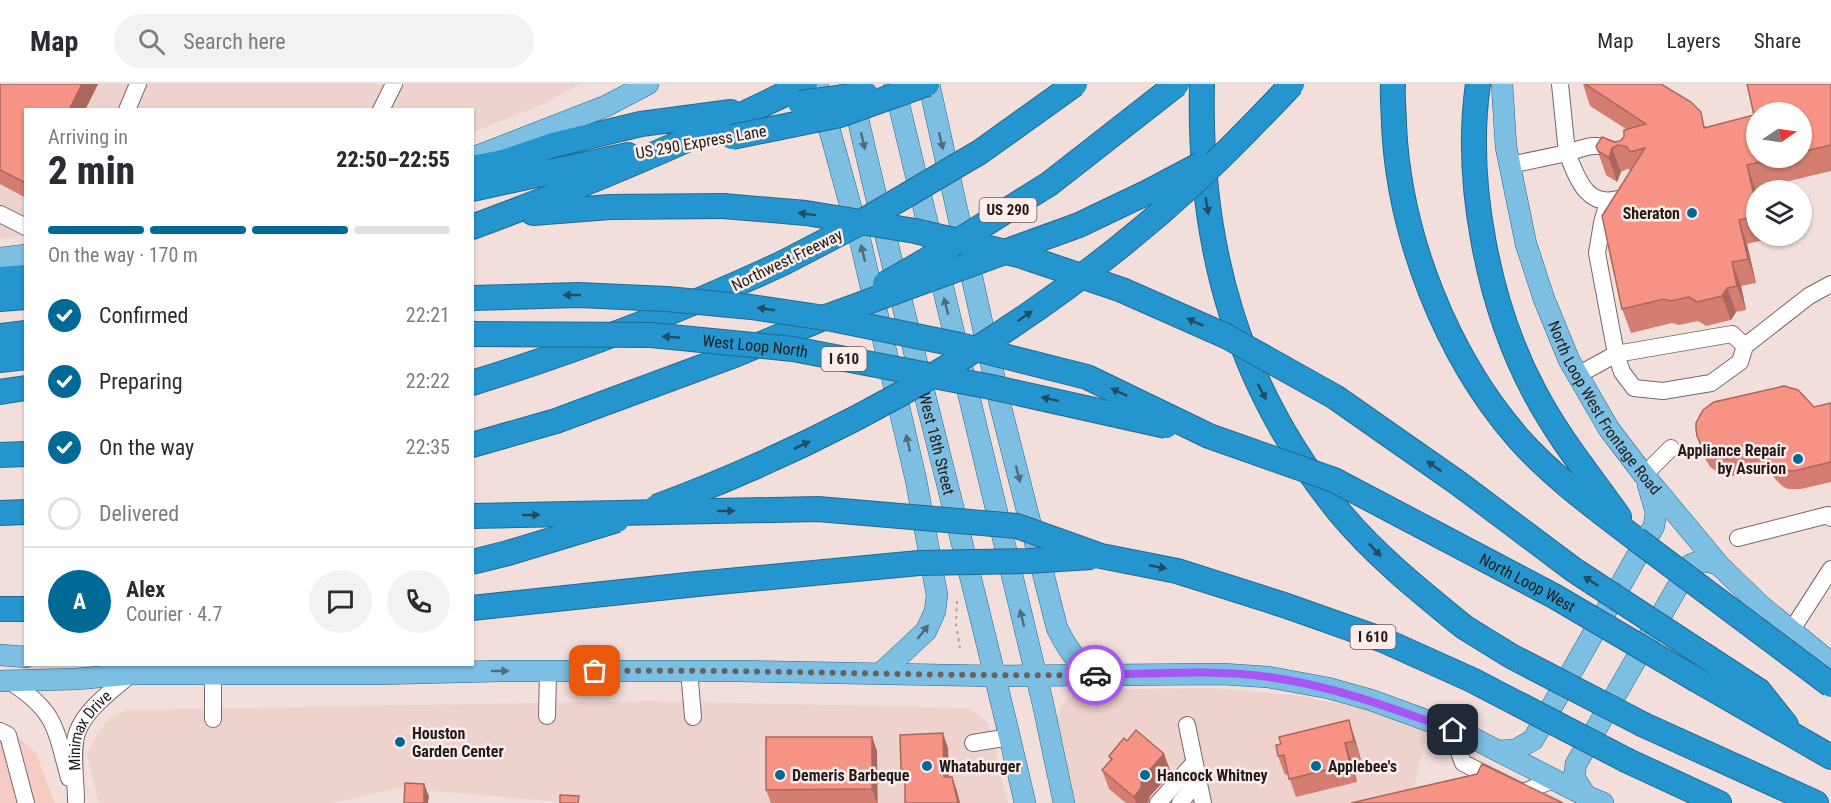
<!DOCTYPE html>
<meta charset="utf-8">
<style>
body{margin:0;font-family:"Roboto Condensed",sans-serif;background:#f2f2f3;color:#2b2b33;height:100vh;display:flex;flex-direction:column;font-size:22px;white-space:nowrap}
*{box-sizing:border-box;margin:0}
p{font-size:20px;color:#7c7c81}
.icon{flex:none;width:33px;height:33px;fill:none;stroke:currentColor;stroke-width:2;stroke-linecap:round;stroke-linejoin:round}
.map{position:relative;flex:1;overflow:hidden}
.side{position:absolute;left:24px;top:24px;width:450px;height:558px;display:flex;flex-direction:column;background:#fff;border-radius:0px;box-shadow:0 2px 4px #0004}
.side>*{flex:none}
.needle{width:39px;rotate:77deg}
.controls{position:absolute;left:1746px;top:18px;display:grid;gap:12px}
.controls a{display:grid;place-items:center;width:66px;height:66px;border-radius:50%;background:#fff;box-shadow:0 2px 4px #0004;font-size:30px}
.pin{position:absolute;display:grid;place-items:center;width:51px;height:51px;color:#fff;margin:-26px;border-radius:12px;box-shadow:0 3px 9px #0006}
.courier{position:absolute;display:grid;place-items:center;width:60px;height:60px;margin:-30px;border:4px solid #a855f7;border-radius:50%;background:#fff;color:#222;box-shadow:0 2px 8px #0007}
.summary em{font-style:normal;font-weight:800}
.summary div{display:flex;flex-direction:column-reverse}
.summary{display:flex;align-items:center;justify-content:space-between;height:102px;padding:0 24px}
h1{font-size:39px;font-weight:800;line-height:45px}
.bar{display:grid;grid-template-columns:repeat(4,1fr);gap:9px 6px;align-content:center;height:72px;padding:0 24px}
.bar i{height:8px;border-radius:4px;background:#e1e1e2}
.bar .selected{background:#006a97}
.bar p{grid-column:span 4}
.line{display:flex;align-items:center;gap:15px;padding:0 24px;border-top:2px solid #e1e1e2}
.line div{flex:1}
.round{display:grid;place-items:center;flex:none;width:63px;height:63px;border-radius:32px;background:#f2f2f3}
ol{padding:0 24px;list-style:none}
li{display:flex;align-items:center;gap:18px;height:66px}
li p{margin-inline-start:auto}
li .icon{padding:6px;border-radius:50%;background:#006a97;color:#fff;stroke-width:4}
li:last-child{color:#7c7c81}
li i{width:33px;height:33px;border:3px solid #e1e1e2;border-radius:50%}
header{display:flex;align-items:center;gap:36px;box-sizing:border-box;height:84px;padding:0 30px;background:#fff;border-bottom:2px solid #e1e1e2}
header strong{font-size:28px}
nav{display:flex;gap:33px;margin-inline-start:auto;font-size:21px}
.search{width:420px;height:54px;background:#f2f2f3;display:flex;align-items:center;gap:15px;box-sizing:border-box;padding:0 21px;border-radius:33px;color:#7c7c81;font-size:22px}
.map>svg:first-child{display:block}
.built{fill:#edd2cd}
.green{fill:#f5ccc4}
.lines{fill:none;stroke-linecap:round;stroke-linejoin:round}
.minor-casing{stroke:#786865;stroke-width:18}
.major-casing{stroke:#236a8f;stroke-width:22}
.highway-casing{stroke:#236a8f;stroke-width:26}
.path{stroke:#ac9e9b;stroke-width:2;stroke-dasharray:3 4.5;stroke-linecap:butt}
.minor{stroke:#fff;stroke-width:16}
.major{stroke:#7cbfe2;stroke-width:21}
.highway{stroke:#2495ce;stroke-width:24}
.highway-bridge-casing{stroke:#236a8f;stroke-width:26;stroke-linecap:butt}
.highway-bridge{stroke:#2495ce;stroke-width:24}
.wall{fill:#d47e72;fill-rule:evenodd}
.shaded-wall{fill:#ac675c}
.building{fill:#f69384;stroke:#ac675c;stroke-width:1.5}
.oneway{fill:#4e6d7e}
.oneway2{fill:#224c62}
.done{stroke:#6a605e;stroke-width:6;stroke-dasharray:0 10.8}
.route{stroke:#a855f7;stroke-width:8}
.poi-dot{fill:#006a97;stroke:#fcedeb;stroke-width:2}
.labels{text-anchor:middle;dominant-baseline:central;stroke-width:5;stroke-linejoin:round;paint-order:stroke}
.shield{fill:#fcedeb;stroke:#635a59;stroke-width:1.5}
.shield-label{font-size:15px;font-weight:bold;fill:#211b1a}
.street-label{font-size:16px;fill:#211b1a;stroke:#fcedeb}
.poi-label{font-size:16px;font-weight:bold;fill:#211b1a;stroke:#fcedeb;text-anchor:start}
</style>
<header>
<strong>Map</strong>
<div class="search"><svg class="icon" aria-label="search" viewBox="0 0 24 24"><circle cx="10" cy="10" r="6"/><path d="M15 15l6 6"/></svg>Search here</div>
<nav><a>Map</a><a>Layers</a><a>Share</a></nav>
</header>
<div class="map">
<svg width="1831" height="719" viewBox="0 0 1831 719">
<rect width="100%" height="100%" fill="#f2dfdc"/>
<path class="built" d="M0,0H580L541,21L473,48L472,26H26L25,151L0,155Z
M1211,604L1295,611L1360,624L1428,644L1410,719H1071L1056,637L1058,629L1066,616L1078,609L1086,608L1136,605Z
M651,617L969,624L989,640L1008,719H571L398,704L332,719H99L87,670L97,650L109,634L127,626Z"/>
<path class="green" d="M0,638L36,669L55,719H0Z"/>
<g class="lines">
<defs>
<g id="minor">
<path d="M127,26L138,0"/>
<path d="M381,26L394,0"/>
<path d="M1616,68C1599,57 1585,63 1567,69C1577,93 1586,124 1618,115"/>
<path d="M1510,81L1567,69L1560,0"/>
<path d="M1608,118L1602,139L1597,169L1616,270L1622,288L1634,304L1663,307L1711,299L1740,278L1745,262L1809,212L1831,200"/>
<path d="M0,130L26,143"/>
<path d="M1578,291L1616,270L1732,250L1745,262"/>
<path d="M1644,391L1671,364"/>
<path d="M1738,454L1828,431L1831,434"/>
<path d="M1791,547L1831,485"/>
<path d="M689,586L693,633"/>
<path d="M213,590V635"/>
<path d="M9,597C56,627 55,643 69,694"/>
<path d="M547,632L548,588"/>
<path d="M1187,641L1203,719"/>
<path d="M1453,646L1456,660L1463,679L1520,707H1526L1553,696"/>
<path d="M0,647L8,651L26,719"/>
<path d="M973,659L1010,653"/>
<path id="s1" d="M76,716C76,697 71,667 77,649C85,625 113,606 131,590"/>
<path d="M1158,719L1194,679"/>
<path d="M1180,719L1198,697"/>
</g>
<g id="major">
<path d="M817,0L861,160L916,396L937,511L935,527L926,547L881,589"/>
<path id="s2" d="M850,0C904,241 970,479 1025,719"/>
<path d="M894,0L1043,620L1064,719"/>
<path d="M929,0L1001,324L1057,544C1066,563 1076,577 1091,591"/>
<path id="s3" d="M1502,0L1506,63L1526,160L1544,215L1569,276L1609,345L1644,391L1719,481L1760,521L1831,579"/>
<path d="M472,74L606,22L648,0"/>
<path d="M0,174L26,171"/>
<path d="M0,571L26,573"/>
<path d="M0,597L77,595L131,590H376L500,587H738L996,592L1222,590L1268,593L1328,604L1371,616L1467,651L1586,712L1603,719"/>
<path d="M1498,667L1515,666L1533,656L1654,442L1656,428L1648,401"/>
<path d="M1586,712L1574,693L1576,680L1690,481C1701,476 1708,477 1719,481"/>
</g>
<path id="highway" d="M1202,0C1198,162 1237,303 1341,430C1377,473 1421,508 1464,543
M1393,0C1392,14 1394,28 1394,41C1399,151 1446,271 1518,354C1553,393 1594,423 1636,455
M1478,0C1464,97 1488,222 1535,309C1558,353 1590,392 1619,433
M472,84L503,78L553,61L641,40L731,28
M472,105L628,71
M533,129L610,123L723,122
M472,143C586,101 697,54 805,0
M0,195L26,193
M0,215L26,213
M0,252L26,249
M0,276L26,273
M472,299C579,266 682,226 783,179
M0,308L26,304
M472,361L556,337L737,270L826,233
M0,371L26,370
M0,429L26,428
M472,524L697,500
M0,525H26
M1710,575L1759,607L1786,641
M1697,596L1831,673
M1644,641L1816,719
M1628,677L1719,719"/>
</defs>
<use href="#minor" class="minor-casing"/>
<use href="#major" class="major-casing"/>
<use href="#highway" class="highway-casing"/>
<path class="path" d="M957,517L956,540L960,564"/>
<use href="#minor" class="minor"/>
<use href="#major" class="major"/>
<use href="#highway" class="highway"/>
<defs>
<g id="highway-bridge">
<path d="M800,19L866,10"/>
<path d="M732,53L840,31L927,0"/>
<path d="M723,122L806,129L915,147L1019,171L1122,206L1226,252L1335,313L1458,399L1574,486L1710,575"/>
<path d="M783,179L856,141L980,68L1075,0"/>
<path d="M885,200L939,169L1049,100L1177,0"/>
<path id="s4" d="M472,214L578,211L667,215L751,223L832,235L960,261L1087,293L1209,352L1334,396L1554,512L1697,596"/>
<path d="M826,233L1079,141L1148,108L1201,80"/>
<path id="s5" d="M472,250L651,251L793,265L991,303L1166,342"/>
<path d="M656,423C854,349 1040,241 1196,97C1229,66 1261,33 1292,0"/>
<path d="M472,432L818,425L1017,442L1101,472L1177,487L1284,521L1383,556L1472,596L1628,677"/>
<path d="M1636,455L1831,601"/>
<path d="M472,478L508,469L617,436"/>
<path d="M697,500L919,479L1028,477L1092,473"/>
<path d="M1464,543L1511,572L1644,641"/>
</g>
</defs>
<use href="#highway-bridge" class="highway-bridge-casing"/>
<use href="#highway-bridge" class="highway-bridge"/>
</g>
<path class="wall" d="M0,0H98L85,26H26V114L0,100Z
M1583,0H1661L1706,43L1754,31L1831,0V87L1756,105V152H1767L1768,155L1747,160L1756,199L1741,202L1746,226L1736,228L1731,236L1706,242L1698,237L1679,241L1672,239L1631,249L1622,225L1631,86L1627,85L1621,88L1617,98L1606,91L1596,62L1620,57L1624,53L1626,45L1590,22ZM1802,28V74H1756Z
M1831,319V398L1801,405H1788L1782,402L1766,385L1736,392L1722,391L1710,383L1703,371L1697,352Z
M872,653L877,667L878,719H771L766,706Z
M1355,655L1361,676L1352,678L1357,698L1296,713L1288,690L1285,691L1278,672Z
M1127,657L1164,670L1171,689L1150,712L1148,719H1126L1109,705L1102,686L1110,676L1109,672Z
M948,664L949,693H952L960,719H905V696L901,686Z"/>
<path class="shaded-wall" d="M82,0H98L85,26H69Z
M1612,64L1621,88L1617,98L1609,74Z
M1747,81L1756,107V120Z
M1739,136L1747,160L1756,199L1748,175Z
M1732,178L1741,202L1746,226L1737,202Z
M1727,204L1736,228L1731,236L1722,212Z
M1349,636L1355,655L1361,676L1354,657Z
M943,649L948,664L949,708L944,693Z
M872,653L877,667V719L872,705Z
M1345,659L1352,678L1357,698L1350,680Z
M1164,670L1171,689L1150,712L1148,719H1136L1134,713L1143,693Z
M952,693L957,707L960,719H958Z
M424,700L429,712L428,719H424Z"/>
<path class="building" d="M0,0H82L69,26H26V99L0,86Z
M1585,0H1661L1691,18L1701,28L1704,44L1754,31L1747,0H1831V61L1802,68V28H1756V74H1777L1747,81L1756,120V132L1739,136L1748,175L1732,178L1737,202L1727,204L1722,212L1697,218L1689,213L1670,217L1664,215L1622,225L1602,132L1645,64L1630,68L1627,63L1618,61L1612,64L1609,74L1598,67L1596,62L1602,53L1614,58L1620,57L1624,53V46L1646,40Z
M1784,302L1798,306L1814,323L1831,319V378L1794,387L1782,386L1775,383L1759,366L1729,374L1715,372L1703,365L1697,352L1696,345V339L1703,326L1714,318Z
M1349,636L1354,657L1345,659L1350,680L1289,695L1284,671L1278,672L1276,661L1281,660L1279,653Z
M1136,646L1164,670L1143,693L1141,699V704L1134,713L1102,686L1112,675L1109,672L1124,654L1127,657Z
M943,649L944,693H952L958,719H905V686H901L900,651Z
M766,653H872V705L766,706Z
M1482,680L1563,719H1351L1477,690Z
M405,699L424,700V719H425H404Z
M560,711L579,712L578,719H560Z"/>
<defs><path id="oneway-solid" d="M-6-.8H1V-3.2L6.5 0L1 3.2V.8H-6Z" transform="scale(1.5)"/></defs>
<g class="oneway">
<use href="#oneway-solid" transform="translate(863 57) rotate(77)"/>
<use href="#oneway-solid" transform="translate(941 57) rotate(77)"/>
<use href="#oneway-solid" transform="translate(863 169) rotate(-103)"/>
<use href="#oneway-solid" transform="translate(946 222) rotate(-104)"/>
<use href="#oneway-solid" transform="translate(908 359) rotate(-103)"/>
<use href="#oneway-solid" transform="translate(1018 390) rotate(76)"/>
<use href="#oneway-solid" transform="translate(1022 534) rotate(-104)"/>
<use href="#oneway-solid" transform="translate(923 548) rotate(-52)"/>
<use href="#oneway-solid" transform="translate(500 587)"/>
</g>
<g class="oneway2">
<use href="#oneway-solid" transform="translate(1207 122) rotate(81)"/>
<use href="#oneway-solid" transform="translate(807 130) rotate(-173)"/>
<use href="#oneway-solid" transform="translate(572 211) rotate(180)"/>
<use href="#oneway-solid" transform="translate(766 225) rotate(-172)"/>
<use href="#oneway-solid" transform="translate(1025 232) rotate(-35)"/>
<use href="#oneway-solid" transform="translate(1195 238) rotate(-156)"/>
<use href="#oneway-solid" transform="translate(671 253) rotate(-175)"/>
<use href="#oneway-solid" transform="translate(1119 308) rotate(-155)"/>
<use href="#oneway-solid" transform="translate(1262 308) rotate(62)"/>
<use href="#oneway-solid" transform="translate(1050 315) rotate(-168)"/>
<use href="#oneway-solid" transform="translate(802 361) rotate(-25)"/>
<use href="#oneway-solid" transform="translate(1434 382) rotate(-145)"/>
<use href="#oneway-solid" transform="translate(726 427) rotate(-1)"/>
<use href="#oneway-solid" transform="translate(531 431) rotate(-1)"/>
<use href="#oneway-solid" transform="translate(1375 466) rotate(47)"/>
<use href="#oneway-solid" transform="translate(1158 483) rotate(11)"/>
<use href="#oneway-solid" transform="translate(1591 497) rotate(-147)"/>
</g>
<g class="lines">
<path class="done" d="M595,587C762,585 929,593 1095,591"/>
<path class="route" d="M1095,591C1153,590 1212,585 1269,593C1333,602 1392,624 1453,646"/>
</g>
<g class="poi-dot">
<circle cx="1692" cy="129" r="6"/>
<circle cx="1798" cy="375" r="6"/>
<circle cx="400" cy="658" r="6"/>
<circle cx="927" cy="682" r="6"/>
<circle cx="1316" cy="682" r="6"/>
<circle cx="780" cy="691" r="6"/>
<circle cx="1145" cy="691" r="6"/>
</g>
<g class="labels">
<g class="shield">
<rect x="979.5" y="114" width="57" height="24" rx="4.5"/>
<rect x="821.5" y="263" width="45" height="24" rx="4.5"/>
<rect x="1350.5" y="541" width="45" height="24" rx="4.5"/>
</g>
<g class="shield-label">
<text x="1008" y="126">US 290</text>
<text x="844" y="275">I 610</text>
<text x="1373" y="553">I 610</text>
</g>
<g class="street-label">
<text transform="translate(701 58) rotate(-10)">US 290 Express Lane</text>
<text transform="translate(787 176) rotate(-26)">Northwest Freeway</text>
<text stroke="none"><textPath href="#s5" startOffset="284">West Loop North</textPath></text>
<text stroke="none"><textPath href="#s3" startOffset="345">North Loop West Frontage Road</textPath></text>
<text stroke="none"><textPath href="#s2" startOffset="370">West 18th Street</textPath></text>
<text stroke="none"><textPath href="#s4" startOffset="1110">North Loop West</textPath></text>
<text stroke="none"><textPath href="#s1" startOffset="74">Minimax Drive</textPath></text>
</g>
<g class="poi-label">
<text x="1680" y="129" text-anchor="end">Sheraton</text>
<text x="1786" y="366" text-anchor="end">Appliance Repair<tspan x="1786" dy="18">by Asurion</tspan></text>
<text x="412" y="649">Houston<tspan x="412" dy="18">Garden Center</tspan></text>
<text x="939" y="682">Whataburger</text>
<text x="1328" y="682">Applebee's</text>
<text x="792" y="691">Demeris Barbeque</text>
<text x="1157" y="691">Hancock Whitney</text>
</g>
</g>
</svg>
<div class="controls">
<a><svg class="needle" viewBox="-14 -14 28 28"><path d="M0-13l5 13h-10z" fill="#e53935"/><path d="M0 13l5-13h-10z" fill="#7c7c81"/></svg></a>
<a><svg class="icon" aria-label="layers" viewBox="0 0 24 24"><path d="M12 4l9 5-9 5-9-5zM3 14l9 5 9-5"/></svg></a>
</div>
<div class="pin" style="left:595px;top:587px;background:#ea580c"><svg class="icon" aria-label="bag" viewBox="0 0 24 24"><path d="M5 8h14l-1 12H6zM9 8a3 3 0 0 1 6 0"/></svg></div>
<div class="pin" style="left:1453px;top:646px;background:#1f2937"><svg class="icon" aria-label="home" viewBox="0 0 24 24"><path d="M3 11l9-7 9 7M6 9v11h12V9"/></svg></div>
<div class="courier" style="left:1095px;top:591px"><svg class="icon" aria-label="car" viewBox="0 0 24 24"><path d="M5 17H2v-5l4-1 3-4h7l3 4 3 1v5h-3M9 17h6M6 11h13"/><circle cx="7" cy="17" r="2"/><circle cx="17" cy="17" r="2"/></svg></div>
<section class="side">
<div class="summary"><div><h1>2 min</h1><p>Arriving in</p></div><em>22:50–22:55</em></div>
<div class="bar"><i class="selected"></i><i class="selected"></i><i class="selected"></i><i></i><p>On the way · 170 m</p></div>
<ol>
<li><svg class="icon" aria-label="check" viewBox="0 0 24 24"><path d="M5 12l5 5 9-10"/></svg>Confirmed<p>22:21</p></li>
<li><svg class="icon" aria-label="check" viewBox="0 0 24 24"><path d="M5 12l5 5 9-10"/></svg>Preparing<p>22:22</p></li>
<li><svg class="icon" aria-label="check" viewBox="0 0 24 24"><path d="M5 12l5 5 9-10"/></svg>On the way<p>22:35</p></li>
<li><i></i>Delivered</li>
</ol>
<div class="line" style="height:108px"><b class="round" style="background:#006a97;color:#fff">A</b><div><b>Alex</b><p>Courier · 4.7</p></div><a class="round"><svg class="icon" aria-label="chat" viewBox="0 0 24 24"><path d="M4 5h16v11H9l-5 4z"/></svg></a><a class="round"><svg class="icon" aria-label="phone" viewBox="0 0 24 24"><path d="M5 4h4l2 5-3 2q2 4 5 5l2-3 5 2v4C11 20 4 13 5 4z"/></svg></a></div>
</section>
</div>
